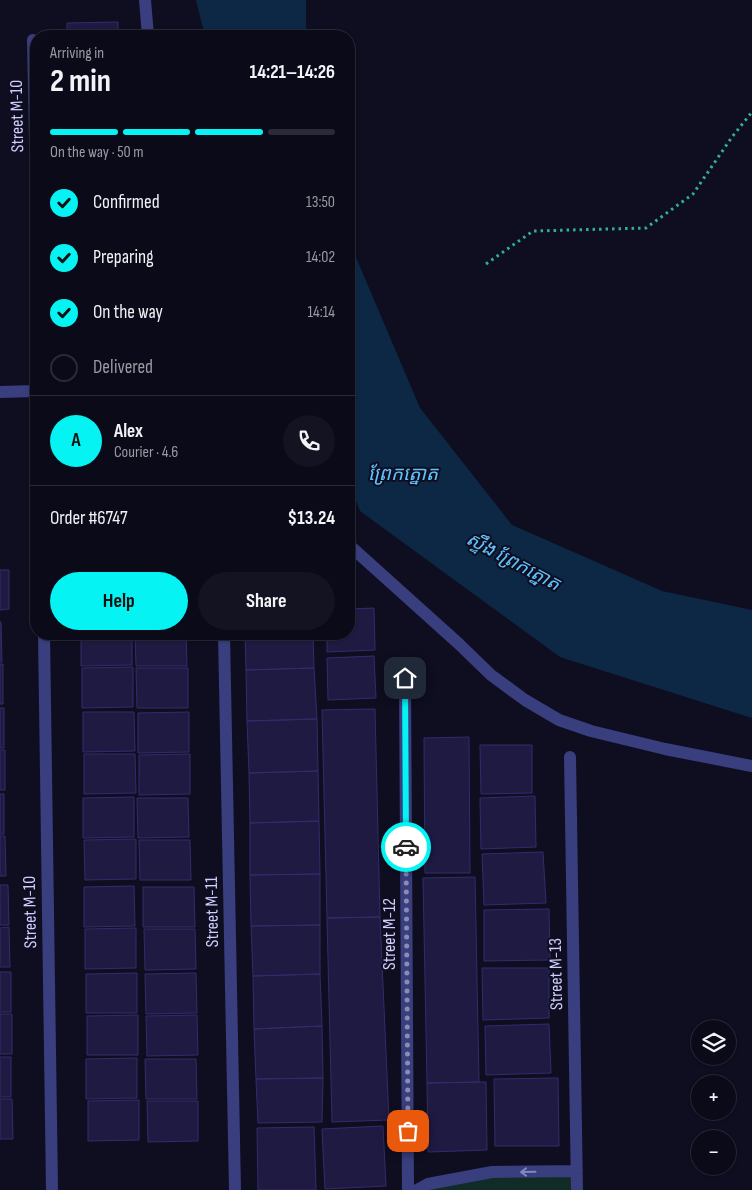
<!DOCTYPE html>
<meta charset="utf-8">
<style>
body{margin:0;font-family:"Sofia Sans Condensed","Noto Sans Khmer",sans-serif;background:#141322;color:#f1f3f6;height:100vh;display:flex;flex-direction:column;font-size:19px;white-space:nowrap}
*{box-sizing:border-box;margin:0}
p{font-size:16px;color:#9a9aa2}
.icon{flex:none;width:28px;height:28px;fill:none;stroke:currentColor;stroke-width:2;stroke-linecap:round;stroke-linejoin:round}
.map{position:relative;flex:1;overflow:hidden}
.drawer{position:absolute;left:30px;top:30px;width:325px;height:610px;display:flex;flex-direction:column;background:#0b0a19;border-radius:20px;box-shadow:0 1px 4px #0004,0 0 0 1px #2b2b38}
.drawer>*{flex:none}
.buttons{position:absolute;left:691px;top:1020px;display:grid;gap:10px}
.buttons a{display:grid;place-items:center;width:45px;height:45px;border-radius:50%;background:#0b0a19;box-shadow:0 1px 4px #0004,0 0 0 1px #2b2b38;font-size:25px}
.pin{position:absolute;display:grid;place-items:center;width:42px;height:42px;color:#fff;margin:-21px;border-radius:10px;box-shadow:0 2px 8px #0006}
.courier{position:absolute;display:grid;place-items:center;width:50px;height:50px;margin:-25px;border:4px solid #05f4f3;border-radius:50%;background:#fff;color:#222;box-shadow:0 1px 6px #0007}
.head em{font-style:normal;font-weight:700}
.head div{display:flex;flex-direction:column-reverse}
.head{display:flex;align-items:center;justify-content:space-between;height:85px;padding:0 20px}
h1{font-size:32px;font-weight:700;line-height:38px}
.bar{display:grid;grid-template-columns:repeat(4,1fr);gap:8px 5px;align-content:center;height:60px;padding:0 20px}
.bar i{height:6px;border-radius:4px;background:#2b2b38}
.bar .selected{background:#05f4f3}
.bar p{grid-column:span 4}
.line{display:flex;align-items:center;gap:12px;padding:0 20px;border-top:1px solid #2b2b38}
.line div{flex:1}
.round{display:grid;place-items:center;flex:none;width:52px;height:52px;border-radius:26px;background:#141322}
ol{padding:0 20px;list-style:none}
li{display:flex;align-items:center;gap:15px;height:55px}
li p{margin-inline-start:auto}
li .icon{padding:5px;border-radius:50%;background:#05f4f3;color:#111;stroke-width:4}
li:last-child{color:#9a9aa2}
li i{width:28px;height:28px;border:2px solid #2b2b38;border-radius:50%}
.primary-button{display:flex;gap:10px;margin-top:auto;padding:10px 20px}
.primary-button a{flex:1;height:58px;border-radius:30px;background:#05f4f3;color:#111;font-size:20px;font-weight:700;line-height:58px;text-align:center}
.primary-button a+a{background:#141322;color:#f1f3f6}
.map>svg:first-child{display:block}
.green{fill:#112b27}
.water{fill:#0d2845}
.building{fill:#1e1a42;stroke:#322c6d}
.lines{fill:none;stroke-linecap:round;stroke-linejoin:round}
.path{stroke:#30b09b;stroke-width:3;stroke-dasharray:2.5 4;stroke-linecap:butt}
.minor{stroke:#393e7f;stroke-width:12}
.oneway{stroke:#8486be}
.done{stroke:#8c8bb1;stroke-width:5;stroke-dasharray:0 9}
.route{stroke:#05f4f3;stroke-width:6}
.labels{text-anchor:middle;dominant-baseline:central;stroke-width:4;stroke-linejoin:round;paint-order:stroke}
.street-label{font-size:18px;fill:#cfcefe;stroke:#0f0e21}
.water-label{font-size:19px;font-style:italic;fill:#5ec3fc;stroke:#0f0e21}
</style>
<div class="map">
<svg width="752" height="1190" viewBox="0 0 752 1190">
<rect width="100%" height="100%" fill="#0f0e21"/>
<path class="green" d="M577,1171V1190H417L492,1172Z"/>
<path class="water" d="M196,0H306V25L307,36H205Z
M349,241L420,408L512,525L662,591L752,610V718L560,657L360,511L349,482Z"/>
<path class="building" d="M118,22V36H67V23Z
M0,570H9V609L0,610Z
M374,608L375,650L327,652V634H349V609Z
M0,622H1L2,662H0Z
M81,634H132V665L81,666Z
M135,634H186L187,666H136Z
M245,634H313L314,668L246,670Z
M374,656L376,698L328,700L327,658Z
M0,664H3V704H0Z
M133,667V707L82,708V668Z
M136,668H188V708H137Z
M314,668L317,719L247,721L246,670Z
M0,708H4V748H0Z
M375,709L380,917L327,918L322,710Z
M83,712H134L135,751L83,752Z
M189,712V752L138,753V713Z
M317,719L318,771L249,773L247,721Z
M469,737L470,873H425L424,738Z
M480,745H532V793L481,794Z
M0,750H5V790H0Z
M84,754H135L136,793L84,794Z
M190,754V794L139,795V755Z
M318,771L319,821L250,823L249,773Z
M0,794H4V834H0Z
M535,796L536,847L481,849L480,798Z
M134,797V837L83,838V798Z
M137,798H188L189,837L138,838Z
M319,821L320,874L250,875V823Z
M0,836H5L6,876H0Z
M136,839V879L85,880L84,840Z
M139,840H190L191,880H140Z
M543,852L546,903L484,905L482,854Z
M320,874V925L251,926L250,875Z
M475,877L479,1082L427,1083L423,878Z
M0,885H8L9,925H0Z
M134,886L135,926L84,927V887Z
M143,887H194L195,927H143Z
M549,909L550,960L484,961V910Z
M380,917L389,1120L332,1122L327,918Z
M320,925V974L253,976L251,926Z
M9,927L10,967H0V928Z
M136,928V968L85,969V929Z
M144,929H195L196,969L145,970Z
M482,968H549V1018L483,1020Z
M0,972H11V1012H0Z
M137,973V1013H86V974Z
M196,973L197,1013L146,1014L145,974Z
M320,974L322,1026L254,1029L253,976Z
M0,1014H12V1054H0Z
M138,1015V1055H87V1016Z
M197,1015L198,1055L147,1056L146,1016Z
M549,1024L551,1073L486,1075L485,1026Z
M322,1026L323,1078L256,1079L254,1029Z
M0,1057H11V1097H0Z
M137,1058V1098L86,1099V1059Z
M145,1059H196L197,1099H146Z
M323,1078L322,1122L258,1123L256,1079Z
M558,1078L559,1146H495L494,1079Z
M486,1082L487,1150L428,1152L427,1083Z
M0,1099H12L13,1139H0Z
M139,1100V1140L88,1141V1101Z
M147,1101H198V1141L148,1142Z
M383,1126L386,1186L325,1189L322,1129Z
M314,1127L316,1190H258L257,1128Z"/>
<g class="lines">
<path class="path" d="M486,264L533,231L646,228L693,194L732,137L752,112"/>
<path class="minor" d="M145,0L148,36
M33,40L36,191
M0,392L36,391
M349,545L459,644L491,675L525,700L559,720L591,731L665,749L752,766
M44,634L52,1190
M224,634L235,1190
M405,678L408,1190
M570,757L577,1190
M417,1190L428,1184L492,1172L577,1171"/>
</g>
<defs><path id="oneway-shaft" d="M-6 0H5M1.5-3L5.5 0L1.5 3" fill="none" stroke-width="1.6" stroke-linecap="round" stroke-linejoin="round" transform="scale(1.25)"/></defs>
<use class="oneway" href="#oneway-shaft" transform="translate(528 1172) rotate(179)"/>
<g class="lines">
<path class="done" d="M406,847L408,1131"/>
<path class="route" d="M405,678L406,847"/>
</g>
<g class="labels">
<g class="street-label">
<text transform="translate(17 116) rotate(-91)">Street M-10</text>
<text transform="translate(30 912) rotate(-91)">Street M-10</text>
<text transform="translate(212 912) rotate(-91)">Street M-11</text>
<text transform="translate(389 934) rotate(-90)">Street M-12</text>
<text transform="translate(556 974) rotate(-91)">Street M-13</text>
</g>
<g class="water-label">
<text x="403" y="474">ព្រែកត្នោត</text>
<text transform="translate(513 562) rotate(28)">ស្ទឹង ព្រែកត្នោត</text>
</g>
</g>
</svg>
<div class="buttons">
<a><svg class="icon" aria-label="layers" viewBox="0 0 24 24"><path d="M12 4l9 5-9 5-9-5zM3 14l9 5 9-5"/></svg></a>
<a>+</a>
<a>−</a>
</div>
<div class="pin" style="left:408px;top:1131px;background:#ea580c"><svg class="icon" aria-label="bag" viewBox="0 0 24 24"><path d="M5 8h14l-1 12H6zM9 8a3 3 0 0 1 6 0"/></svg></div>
<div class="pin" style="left:405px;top:678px;background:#1f2937"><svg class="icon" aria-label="home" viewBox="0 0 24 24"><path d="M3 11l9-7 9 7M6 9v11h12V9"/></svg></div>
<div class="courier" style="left:406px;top:847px"><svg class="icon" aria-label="car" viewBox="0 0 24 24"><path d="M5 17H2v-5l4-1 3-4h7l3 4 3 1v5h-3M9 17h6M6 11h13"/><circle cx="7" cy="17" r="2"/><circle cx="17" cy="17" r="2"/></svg></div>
<section class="drawer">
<div class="head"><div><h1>2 min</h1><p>Arriving in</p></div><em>14:21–14:26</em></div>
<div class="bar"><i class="selected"></i><i class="selected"></i><i class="selected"></i><i></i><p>On the way · 50 m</p></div>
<ol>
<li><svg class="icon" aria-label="check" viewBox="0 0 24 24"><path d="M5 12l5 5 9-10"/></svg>Confirmed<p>13:50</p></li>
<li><svg class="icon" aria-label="check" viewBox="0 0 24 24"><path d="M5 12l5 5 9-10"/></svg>Preparing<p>14:02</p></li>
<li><svg class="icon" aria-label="check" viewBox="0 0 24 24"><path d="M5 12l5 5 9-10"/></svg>On the way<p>14:14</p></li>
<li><i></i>Delivered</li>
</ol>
<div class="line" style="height:90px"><b class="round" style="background:#05f4f3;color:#111">A</b><div><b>Alex</b><p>Courier · 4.6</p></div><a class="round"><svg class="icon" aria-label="phone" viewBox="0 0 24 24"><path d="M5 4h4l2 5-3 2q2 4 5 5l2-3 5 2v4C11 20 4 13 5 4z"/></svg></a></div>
<div class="line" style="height:65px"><div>Order #6747</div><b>$13.24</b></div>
<div class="primary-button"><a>Help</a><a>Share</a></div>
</section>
</div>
